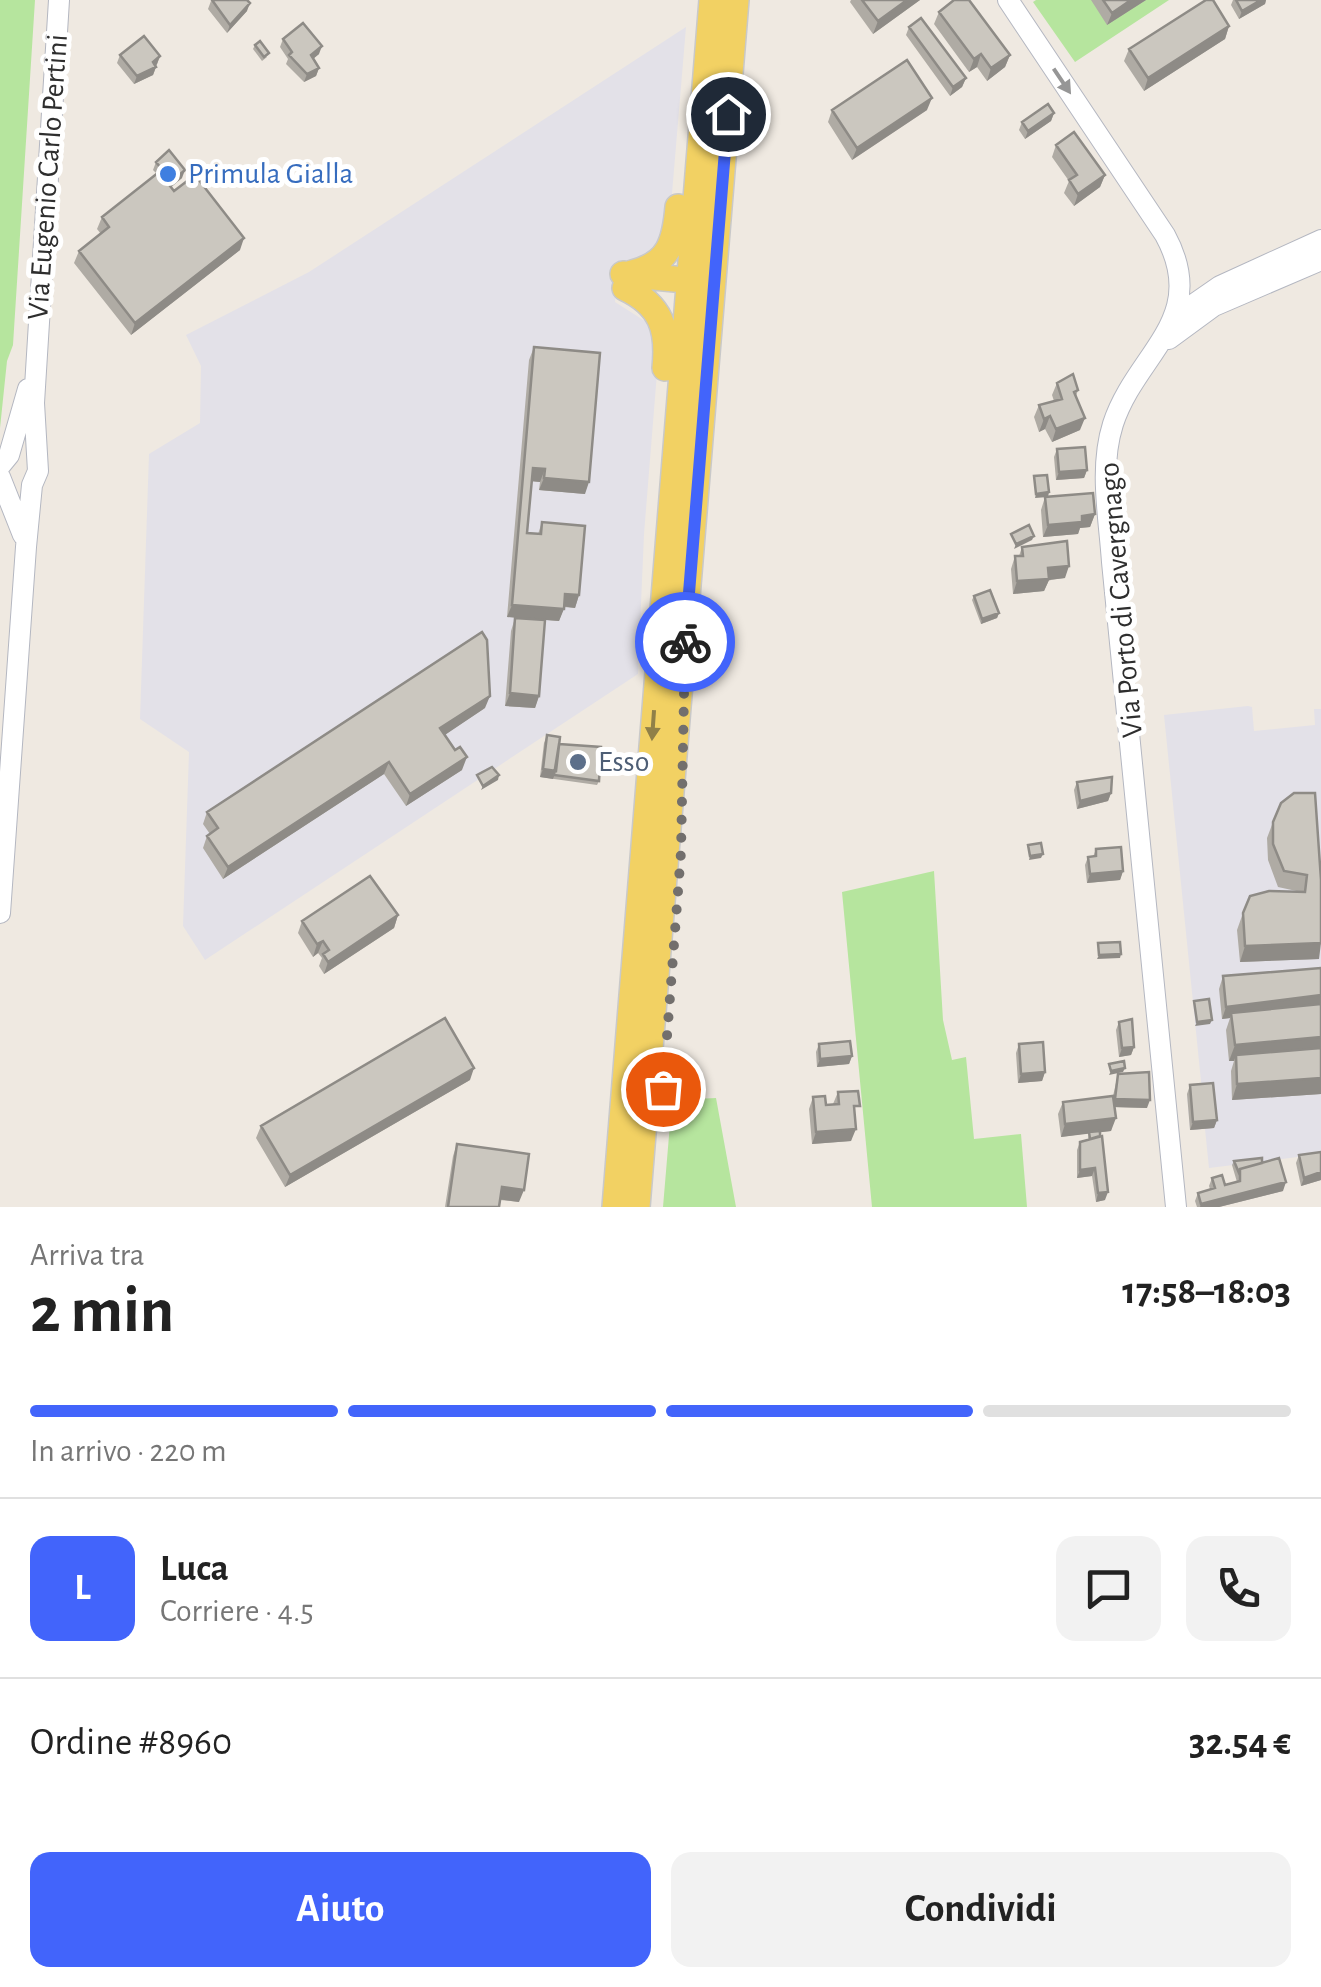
<!DOCTYPE html>
<html lang="it">
<meta charset="utf-8">
<style>
body{margin:0;font-family:"Alegreya Sans",sans-serif;background:#f2f2f2;color:#222;height:100vh;display:flex;flex-direction:column;font-size:38px;white-space:nowrap}
*{box-sizing:border-box;margin:0}
p{font-size:32px;color:#767676}
.icon{flex:none;width:55px;height:55px;fill:none;stroke:currentColor;stroke-width:2;stroke-linecap:round;stroke-linejoin:round}
.map{position:relative;height:1207px;overflow:hidden}
.sheet{display:flex;flex-direction:column;background:#fff;flex:1}
.sheet>*{flex:none}
.pin{position:absolute;display:grid;place-items:center;width:85px;height:85px;color:#fff;margin:-42px;border:5px solid #fff;border-radius:50%;box-shadow:0 2px 10px #0007}
.courier{position:absolute;display:grid;place-items:center;width:100px;height:100px;margin:-50px;border:8px solid #4264fb;border-radius:50%;background:#fff;color:#222;box-shadow:0 2px 12px #0007}
.head em{font-style:normal;font-weight:700}
.head div{display:flex;flex-direction:column-reverse}
.head{display:flex;align-items:center;justify-content:space-between;height:170px;padding:0 30px}
h1{font-size:65px;font-weight:700;line-height:75px}
.bar{display:grid;grid-template-columns:repeat(4,1fr);gap:15px 10px;align-content:center;height:120px;padding:0 30px}
.bar i{height:12px;border-radius:8px;background:#e0e0e0}
.bar .selected{background:#4264fb}
.bar p{grid-column:span 4}
.line{display:flex;align-items:center;gap:25px;padding:0 30px;border-top:2px solid #e0e0e0}
.line div{flex:1}
.round{display:grid;place-items:center;flex:none;width:105px;height:105px;border-radius:20px;background:#f2f2f2}
.button{display:flex;gap:20px;margin-top:auto;padding:20px 30px}
.button a{flex:1;height:115px;border-radius:20px;background:#4264fb;color:#fff;font-size:40px;font-weight:700;line-height:115px;text-align:center}
.button a+a{background:#f2f2f2;color:#222}
.map>svg:first-child{display:block}
.industrial{fill:#e3e1e8}
.green{fill:#b6e59e}
.lines{fill:none;stroke-linecap:round;stroke-linejoin:round}
.minor-casing{stroke:#b4b7c1;stroke-width:22}
.major-casing{stroke:#c9c9c9;stroke-width:28}
.minor{stroke:#fff;stroke-width:20}
.major{stroke:#f2d163;stroke-width:25}
.wall{fill:#afaba4}
.shaded-wall{fill:#8e8b86}
.building{fill:#cbc7bf;stroke:#8e8b86;stroke-width:2.5}
.oneway{fill:#969696}
.oneway2{fill:#908048}
.done{stroke:#726f6d;stroke-width:10;stroke-dasharray:0 18}
.route{stroke:#4264fb;stroke-width:12}
.shop-dot{fill:#3f7fe0;stroke:#fff;stroke-width:4}
.service-dot{fill:#5c6f8a;stroke:#fff;stroke-width:4}
.labels{text-anchor:middle;dominant-baseline:central;stroke-width:10;stroke-linejoin:round;paint-order:stroke}
.shop-label{font-size:30px;fill:#366cbe;stroke:#fff;text-anchor:start}
.street-label{font-size:30px;fill:#2e2e2e;stroke:#fff}
.service-label{font-size:30px;fill:#4e5e75;stroke:#fff;text-anchor:start}
</style>
<div class="map">
<svg width="1321" height="1207" viewBox="0 0 1321 1207">
<rect width="100%" height="100%" fill="#efe9e1"/>
<path class="industrial" d="M686,27L669,229L644,256L619,262L615,302L648,323L659,348L644,534L638,674L205,960L183,926L189,752L140,719L149,454L200,423L201,366L186,335L309,272Z
M1248,706L1252,707L1254,731L1315,725L1314,709H1321V1154L1209,1168L1205,1129L1190,1130L1187,1094L1202,1091L1164,715Z"/>
<path class="green" d="M0,0H35L13,345L7,361L0,428Z
M1036,0H1169L1075,62L1033,2Z
M934,871L943,1020L952,1060L966,1057L974,1139L1021,1134L1027,1207H872L842,892Z
M716,1098L736,1207H663L672,1100Z"/>
<g class="lines">
<defs>
<path id="minor" d="M1008,0L1165,235C1211,319 1136,353 1113,424C1099,468 1109,517 1112,562L1176,1207
M1181,313L1220,286L1321,240
M1169,339L1214,306L1321,260
M0,466L9,455L28,389
M0,477L23,535
M0,913L26,547L32,485L38,471L34,403L59,0"/>
<path id="major" d="M632,273C669,264 675,242 678,207
M623,274L685,280L698,292
M625,288C661,305 669,329 665,368
M615,1207L712,0
M637,1207L736,0"/>
</defs>
<use href="#minor" class="minor-casing"/>
<use href="#major" class="major-casing"/>
<use href="#minor" class="minor"/>
<use href="#major" class="major"/>
</g>
<path class="wall" d="M851,0H920L873,34L850,2Z
M1091,0H1146L1107,25Z
M1233,0H1266L1265,4L1239,19L1231,5Z
M211,1L247,11L227,33L208,9Z
M939,12L1010,55L1005,67L987,81L977,67L969,72L934,24Z
M1229,26L1225,39L1144,91L1124,61L1129,49Z
M909,27L966,78L962,87L950,96L906,35Z
M283,39L319,54L313,59L319,68L316,76L304,82L286,64L288,59L280,47Z
M255,45L267,57L262,61L253,49Z
M120,55L160,56L153,75L134,84L117,63Z
M832,110H927L852,160L828,122Z
M1054,113L1051,121L1025,139L1019,130L1022,122Z
M1056,145L1105,175L1100,187L1074,206L1064,193L1069,181L1052,157Z
M156,162L182,178L171,187L240,250L131,335L74,263L79,251L101,234L97,229L102,217L157,174L153,170Z
M534,347L585,494L539,490L540,482L532,481L527,533L538,534L542,522L579,595L575,608L564,607L559,621L507,617L529,360Z
M1057,383L1078,390L1076,396L1080,430L1052,442L1045,429L1039,432L1034,417L1039,405L1054,401L1052,395Z
M1057,449L1087,470L1084,478L1056,480L1054,457Z
M1045,497L1095,514L1090,527L1080,528L1078,534L1043,537L1041,510Z
M1022,547L1065,578L1049,580L1044,591L1013,594L1011,569L1015,556H1019Z
M974,596L999,613L997,618L981,624L972,600Z
M515,618L539,696L535,708L505,706L511,631Z
M485,708L444,735L462,770L406,806L384,774L223,879L203,848L207,836L210,834L203,824L207,812Z
M547,735L559,744L599,781L597,785L540,777L544,743Z
M1077,782L1111,793L1108,801L1077,809L1074,790Z
M1294,793L1319,959L1240,962L1237,930L1243,913L1301,892L1278,887L1268,860L1267,838L1273,822Z
M1096,849L1123,871L1120,880L1087,883L1085,865L1088,857H1093Z
M398,915L394,928L324,974L319,966L322,958L318,953L313,957L298,933L302,921Z
M1321,968V1094L1232,1100L1231,1071L1234,1061H1229L1226,1030L1230,1018L1222,1019L1219,989L1223,976Z
M1119,1022L1134,1047L1131,1055L1119,1057L1116,1030Z
M819,1044L852,1056L849,1064L817,1067L816,1052Z
M1019,1044L1045,1072L1042,1081L1018,1083L1016,1053Z
M1118,1074L1147,1108L1115,1107L1111,1131L1100,1132L1105,1200L1096,1202L1092,1176L1077,1178V1150L1080,1142L1088,1140L1089,1133L1061,1137L1058,1114L1063,1102L1113,1096Z
M470,1080L285,1187L256,1138L261,1126Z
M1190,1085L1217,1120L1214,1128L1190,1130L1187,1094Z
M838,1092L855,1118L851,1141L812,1144L809,1109L813,1097L826,1105L833,1104Z
M457,1144L519,1202L500,1200L499,1207H445L453,1156Z
M1321,1152V1180L1301,1186L1296,1163L1299,1155Z
M1234,1161L1262,1163L1283,1191L1219,1207H1197L1195,1201L1198,1193L1210,1189L1209,1186L1212,1178L1225,1185L1237,1182L1232,1165Z"/>
<path class="shaded-wall" d="M907,0H920L873,34L878,21Z
M1131,0H1146L1107,25L1112,13Z
M1261,0H1266L1265,4L1239,19L1242,11Z
M250,3L247,11L227,33L230,25Z
M1229,26L1225,39L1144,91L1148,78Z
M322,46L319,54L308,63L311,55Z
M981,54L977,67L969,72L974,59Z
M1010,55L1005,67L987,81L991,68Z
M160,56L157,64L153,68L156,67L153,75L134,84L137,76Z
M319,68L316,76L304,82L307,74Z
M966,78L962,87L950,96L953,87Z
M932,98L927,110L852,160L857,148Z
M1054,113L1051,121L1025,139L1028,131Z
M185,170L182,178L169,189L172,181Z
M1105,175L1100,187L1074,206L1078,194Z
M244,238L240,250L131,335L135,323Z
M1050,416L1045,429L1039,432L1044,419Z
M1085,418L1080,430L1052,442L1056,429Z
M533,468L545,469L540,482L529,481Z
M1087,470L1084,478L1056,480L1059,472Z
M544,478L589,482L585,494L539,490Z
M1049,492L1048,497L1035,498L1036,494Z
M1095,514L1090,527L1080,528L1078,534L1043,537L1048,525L1082,516Z
M1034,536L1032,540L1014,549L1016,544Z
M1069,566L1065,578L1049,580L1044,591L1013,594L1017,581L1048,568Z
M565,594L579,595L575,608L561,606Z
M512,605L564,609L559,621L507,617Z
M999,613L997,618L981,624L982,619Z
M510,693L539,696L535,708L505,706Z
M490,696L485,708L436,741L440,728Z
M467,757L462,770L406,806L410,794Z
M389,762L384,774L223,879L228,867Z
M543,769L556,771L553,779L540,777Z
M499,775L498,780L481,790L483,786Z
M1111,793L1108,801L1077,809L1080,801Z
M1043,854L1041,858L1029,860L1030,856Z
M1123,871L1120,880L1087,883L1090,874Z
M398,915L394,928L324,974L328,962Z
M323,941L318,953L313,957L317,944Z
M1321,943L1319,959L1240,962L1245,946Z
M1121,954L1120,958L1097,959L1099,955Z
M1321,995V1007L1231,1013L1230,1018L1222,1019L1226,1007Z
M1212,1020L1210,1024L1195,1026L1197,1022Z
M1321,1037V1053L1236,1055L1234,1061H1229L1235,1045Z
M1134,1047L1131,1055L1119,1057L1122,1048Z
M852,1056L849,1064L817,1067L820,1059Z
M474,1068L470,1080L285,1187L290,1175Z
M1125,1068L1123,1072L1109,1075L1111,1071Z
M1045,1072L1042,1081L1018,1083L1021,1074Z
M1321,1078V1094L1232,1100L1237,1084Z
M1115,1099L1150,1100L1147,1108L1112,1107Z
M1116,1118L1111,1131L1061,1137L1065,1124Z
M1217,1120L1214,1128L1190,1130L1193,1122Z
M856,1129L851,1141L812,1144L816,1132Z
M1095,1168L1092,1176L1077,1178L1080,1170Z
M1321,1172V1180L1301,1186L1304,1178Z
M1286,1182L1283,1191L1219,1207H1200L1201,1204Z
M502,1187L524,1190L519,1202L497,1199Z
M1108,1192L1105,1200L1096,1202L1098,1193Z"/>
<path class="building" d="M212,0H247L250,3L230,25Z
M862,0H907L878,21Z
M954,0H969L1010,55L991,68L981,54L974,59L939,12Z
M1103,0H1131L1112,13Z
M1206,0H1213L1229,26L1148,78L1129,49Z
M1236,0H1261L1242,11Z
M921,18L966,78L953,87L909,27Z
M303,23L322,46L311,55L319,68L307,74L289,55L292,52L283,39Z
M144,36L160,56L153,62L156,67L137,76L120,55Z
M260,41L269,53L264,57L255,45Z
M907,60L932,98L857,148L832,110Z
M1048,104L1054,113L1028,131L1022,122Z
M1074,132L1105,175L1078,194L1069,180L1077,175L1056,145Z
M169,150L185,170L172,181L156,162Z
M159,172L174,191L195,175L244,238L135,323L79,251L109,227L102,217Z
M534,347L600,353L589,482L544,478L545,469L533,468L527,533L541,534L542,522L585,526L579,595L565,594L564,609L512,605Z
M1073,374L1078,390L1074,392L1085,418L1056,429L1050,416L1044,419L1039,405L1062,399L1057,383Z
M1085,447L1087,470L1059,472L1057,449Z
M1047,475L1049,492L1036,494L1034,476Z
M1093,493L1095,514L1082,516V522L1048,525L1045,497Z
M1029,525L1034,536L1016,544L1011,534Z
M1067,541L1069,566L1048,568L1049,579L1017,581L1015,556H1023L1022,547Z
M990,590L999,613L982,619L974,596Z
M515,618L545,620L539,696L510,693Z
M482,632L487,640L490,696L440,728L455,750L460,747L467,757L410,794L389,762L228,867L207,836L218,828L207,812Z
M547,735L560,737L556,771L543,769Z
M559,744L601,747L599,781L554,775Z
M492,767L499,775L483,786L477,775Z
M1112,777L1111,793L1080,801L1077,782Z
M1294,793H1315L1321,880V943L1245,946L1243,913L1250,896L1269,891L1305,892L1307,875L1284,871L1273,844V822L1281,803Z
M1041,843L1043,854L1030,856L1028,845Z
M1121,847L1123,871L1090,874L1088,857L1096,856V849Z
M370,876L398,915L328,962L323,954L329,950L323,941L317,944L302,921Z
M1120,942L1121,954L1099,955L1098,943Z
M1321,968V995L1226,1007L1223,976Z
M1209,999L1212,1020L1197,1022L1194,1001Z
M1321,1004V1037L1235,1045L1231,1013Z
M445,1018L474,1068L290,1175L261,1126Z
M1132,1019L1134,1047L1122,1048L1119,1022Z
M850,1041L852,1056L820,1059L819,1044Z
M1043,1042L1045,1072L1021,1074L1019,1044Z
M1321,1048V1078L1237,1084L1236,1055Z
M1124,1061L1125,1068L1111,1071L1109,1064Z
M1149,1072L1150,1100L1115,1099L1118,1074Z
M1213,1083L1217,1120L1193,1122L1190,1085Z
M858,1091L860,1106H854L856,1129L816,1132L813,1097L825,1096L826,1105L839,1104L838,1092Z
M1113,1096L1116,1118L1065,1124L1063,1102Z
M1100,1131V1136L1090,1139L1089,1132Z
M1102,1136L1108,1192L1098,1193L1095,1168L1080,1170V1142Z
M457,1144L529,1154L524,1190L502,1187L499,1207H448Z
M1321,1152V1172L1304,1178L1299,1155Z
M1262,1158V1163L1240,1169L1239,1173L1234,1161Z
M1279,1158L1286,1182L1201,1204L1198,1193L1215,1188L1212,1178L1222,1175L1225,1185L1240,1181V1169Z"/>
<defs><path id="oneway-solid" d="M-6-.8H1V-3.2L6.5 0L1 3.2V.8H-6Z" transform="scale(2.5)"/></defs>
<use class="oneway" href="#oneway-solid" transform="translate(1062 81) rotate(56)"/>
<use class="oneway2" href="#oneway-solid" transform="translate(653 725) rotate(94)"/>
<g class="lines">
<path class="done" d="M663,1089L681,852L685,642"/>
<path class="route" d="M685,642L728,114"/>
</g>
<circle class="shop-dot" cx="168" cy="174" r="10"/>
<circle class="service-dot" cx="578" cy="762" r="10"/>
<g class="labels">
<g class="shop-label">
<text x="188" y="174">Primula Gialla</text>
</g>
<g class="street-label">
<text transform="translate(48 177) rotate(-86)">Via Eugenio Carlo Pertini</text>
<text transform="translate(1121 600) rotate(-95)">Via Porto di Cavergnago</text>
</g>
<g class="service-label">
<text x="598" y="762">Esso</text>
</g>
</g>
</svg>
<div class="pin" style="left:663px;top:1089px;background:#ea580c"><svg class="icon" aria-label="bag" viewBox="0 0 24 24"><path d="M5 8h14l-1 12H6zM9 8a3 3 0 0 1 6 0"/></svg></div>
<div class="pin" style="left:728px;top:114px;background:#1f2937"><svg class="icon" aria-label="home" viewBox="0 0 24 24"><path d="M3 11l9-7 9 7M6 9v11h12V9"/></svg></div>
<div class="courier" style="left:685px;top:642px"><svg class="icon" aria-label="bike" viewBox="0 0 24 24"><circle cx="6" cy="16" r="4"/><circle cx="18" cy="16" r="4"/><path d="M6 16l4-8h5l3 8M10 8l3 8H6M13 5h3"/></svg></div>
</div>
<section class="sheet">
<div class="head"><div><h1>2 min</h1><p>Arriva tra</p></div><em>17:58–18:03</em></div>
<div class="bar"><i class="selected"></i><i class="selected"></i><i class="selected"></i><i></i><p>In arrivo · 220 m</p></div>
<div class="line" style="height:180px"><b class="round" style="background:#4264fb;color:#fff">L</b><div><b>Luca</b><p>Corriere · 4.5</p></div><a class="round"><svg class="icon" aria-label="chat" viewBox="0 0 24 24"><path d="M4 5h16v11H9l-5 4z"/></svg></a><a class="round"><svg class="icon" aria-label="phone" viewBox="0 0 24 24"><path d="M5 4h4l2 5-3 2q2 4 5 5l2-3 5 2v4C11 20 4 13 5 4z"/></svg></a></div>
<div class="line" style="height:130px"><div>Ordine #8960</div><b>32.54 €</b></div>
<div class="button"><a>Aiuto</a><a>Condividi</a></div>
</section>
